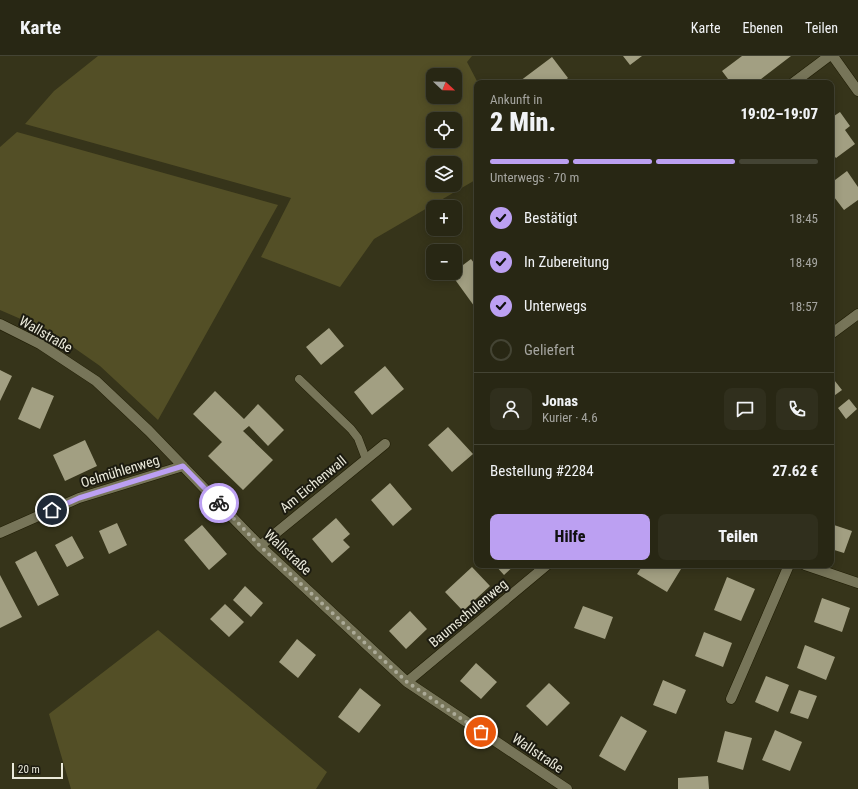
<!DOCTYPE html>
<html lang="de">
<meta charset="utf-8">
<style>
body{margin:0;font-family:"Roboto Condensed",sans-serif;background:#302f1d;color:#f1f3f6;height:100vh;display:flex;flex-direction:column;font-size:15px;white-space:nowrap}
*{box-sizing:border-box;margin:0}
p{font-size:13px;color:#a5a5a0}
.icon{flex:none;width:22px;height:22px;fill:none;stroke:currentColor;stroke-width:2;stroke-linecap:round;stroke-linejoin:round}
.map{position:relative;flex:1;overflow:hidden}
.drawer{position:absolute;left:474px;top:24px;width:360px;height:488px;display:flex;flex-direction:column;background:#282714;border-radius:8px;box-shadow:0 2px 10px #0003,0 0 0 1px #444434}
.drawer>*{flex:none}
.needle{width:26px;rotate:112deg}
.controls{position:absolute;left:426px;top:12px;display:grid;gap:8px}
.controls a{display:grid;place-items:center;width:36px;height:36px;border-radius:8px;background:#282714;box-shadow:0 2px 10px #0003,0 0 0 1px #444434;font-size:20px}
.scale{position:absolute;left:12px;bottom:10px;width:51px;box-sizing:border-box;padding-left:4px;border:2px solid #eae9da;border-top:0;font-size:11px;line-height:14px;white-space:nowrap;color:#eae9da;-webkit-text-stroke:3px #1c1b10;paint-order:stroke}
.pin{position:absolute;display:grid;place-items:center;width:34px;height:34px;color:#fff;margin:-17px;border:2px solid #fff;border-radius:50%;box-shadow:0 1px 4px #0007}
.courier{position:absolute;display:grid;place-items:center;width:40px;height:40px;margin:-20px;border:3px solid #bca0f2;border-radius:50%;background:#fff;color:#222;box-shadow:0 1px 5px #0007}
.head em{font-style:normal;font-weight:800}
.head div{display:flex;flex-direction:column-reverse}
.head{display:flex;align-items:center;justify-content:space-between;height:68px;padding:0 16px}
h1{font-size:26px;font-weight:800;line-height:30px}
.bar{display:grid;grid-template-columns:repeat(4,1fr);gap:6px 4px;align-content:center;height:48px;padding:0 16px}
.bar i{height:5px;border-radius:3px;background:#444434}
.bar .on{background:#bca0f2}
.bar p{grid-column:span 4}
.line{display:flex;align-items:center;gap:10px;padding:0 16px;border-top:1px solid #444434}
.line div{flex:1}
.round{display:grid;place-items:center;flex:none;width:42px;height:42px;border-radius:8px;background:#302f1d}
ol{padding:0 16px;list-style:none}
li{display:flex;align-items:center;gap:12px;height:44px}
li p{margin-inline-start:auto}
li .icon{padding:4px;border-radius:50%;background:#bca0f2;color:#111;stroke-width:4}
li:last-child{color:#a5a5a0}
li i{width:22px;height:22px;border:2px solid #444434;border-radius:50%}
.button{display:flex;gap:8px;margin-top:auto;padding:8px 16px}
.button a{flex:1;height:46px;border-radius:8px;background:#bca0f2;color:#111;font-size:16px;font-weight:800;line-height:46px;text-align:center}
.button a+a{background:#302f1d;color:#f1f3f6}
header{display:flex;align-items:center;gap:24px;box-sizing:border-box;height:56px;padding:0 20px;background:#282714;border-bottom:1px solid #444434}
header strong{font-size:19px}
nav{display:flex;gap:22px;margin-inline-start:auto;font-size:14px}
.map>svg:first-child{display:block}
.green{fill:#534f26;fill-rule:evenodd}
.building{fill:#a29f82}
.lines{fill:none;stroke-linecap:round;stroke-linejoin:round}
.service-casing{stroke:#1e1b03;stroke-width:9}
.minor-casing{stroke:#1e1b03;stroke-width:11}
.service{stroke:#777559;stroke-width:8}
.minor{stroke:#777559;stroke-width:10}
.done{stroke:#abaa97;stroke-width:4;stroke-dasharray:0 7.2}
.route{stroke:#bca0f2;stroke-width:5}
.labels{text-anchor:middle;dominant-baseline:central;stroke-width:4;stroke-linejoin:round;paint-order:stroke}
.street-label{font-size:14px;fill:#eae9da;stroke:#1c1b10}
</style>
<header>
<strong>Karte</strong>
<nav><a>Karte</a><a>Ebenen</a><a>Teilen</a></nav>
</header>
<div class="map">
<svg width="858" height="733" viewBox="0 0 858 733">
<rect width="100%" height="100%" fill="#36341a"/>
<path class="green" d="M98,0H472L467,6L478,27L477,123L374,183L340,231L261,201L291,142L25,68L54,35ZM433,19H455V41H433ZM433,63H455V85H433ZM433,107H455V129H433Z
M17,76L278,149L158,364L100,310L53,277L0,254V91Z
M158,574L327,716L316,733H71L49,658Z"/>
<path class="building" d="M623,0H642L630,9Z
M742,0H791L756,27H731L722,15Z
M552,1L568,22L562,27H521L520,25Z
M840,56L850,70L845,74L855,88L836,102L831,96V62Z
M847,115L858,131V144L844,154L831,137V127Z
M471,203L477,211V254L451,218Z
M329,272L344,290L321,309L306,291Z
M385,310L404,333L372,359L354,336Z
M0,314L12,320L0,345Z
M831,320L842,334L831,342Z
M32,331L54,340L40,373L18,363Z
M215,335L244,363L258,348L284,374L268,390L249,370L243,375L273,404L243,434L208,400L222,386L193,358Z
M849,343L857,353L846,363L838,352Z
M448,371L473,398L452,416L428,389Z
M85,384L97,410L65,425L53,399Z
M390,427L412,453L393,470L371,444Z
M336,462L350,478L343,484L350,491L332,507L312,483Z
M117,467L127,489L109,498L99,475Z
M831,468L852,475L844,497L831,493Z
M202,469L227,498L209,514L184,484Z
M72,480L84,502L67,511L55,489Z
M36,495L59,539L38,550L15,506Z
M495,509H515L504,519Z
M643,509H674L681,513L667,536L637,518Z
M472,511L490,530L463,555L445,536Z
M0,519L22,561L0,572Z
M727,521L755,533L741,565L714,554Z
M245,530L263,547L251,561L233,544Z
M822,542L850,552L842,576L814,566Z
M225,548L244,566L229,581L210,563Z
M583,550L613,561L605,583L574,572Z
M410,555L427,573L406,593L389,575Z
M704,576L732,587L723,611L695,600Z
M297,583L316,599L298,622L279,606Z
M805,589L835,601L826,624L797,612Z
M476,607L497,626L481,643L460,625Z
M766,620L789,629L778,656L755,646Z
M663,624L686,634L676,658L653,649Z
M549,627L570,647L547,670L526,650Z
M360,632L381,649L359,677L338,661Z
M799,634L817,640L808,663L790,657Z
M621,660L647,675L625,715L599,700Z
M775,674L802,686L790,715L762,704Z
M725,675L752,682L743,714L717,706Z
M708,720L709,733H678V722Z"/>
<g class="lines">
<defs>
<path id="service" d="M299,323L351,373L358,382L366,403"/>
<path id="minor" d="M833,0L858,35
M793,27L829,0
M0,268L40,288L96,325L149,375L260,490L407,626L567,733
M831,278L858,258
M0,477L79,442L183,410
M260,490L385,388
M805,509L858,527
M407,626L547,509
M731,643L789,509"/>
</defs>
<use href="#service" class="service-casing"/>
<use href="#minor" class="minor-casing"/>
<use href="#service" class="service"/>
<use href="#minor" class="minor"/>
</g>
<g class="lines">
<path class="done" d="M219,447L260,490L407,626L481,676"/>
<path class="route" d="M52,454L79,442L183,410L219,447"/>
</g>
<g class="labels">
<g class="street-label">
<text transform="translate(46 278) rotate(30)">Wallstraße</text>
<text transform="translate(120 415) rotate(-17)">Oelmühlenweg</text>
<text transform="translate(313 428) rotate(-39)">Am Eichenwall</text>
<text transform="translate(288 496) rotate(43)">Wallstraße</text>
<text transform="translate(468 557) rotate(-40)">Baumschulenweg</text>
<text transform="translate(538 697) rotate(34)">Wallstraße</text>
</g>
</g>
</svg>
<div class="controls">
<a><svg class="needle" viewBox="-14 -14 28 28"><path d="M0-13l5 13h-10z" fill="#e53935"/><path d="M0 13l5-13h-10z" fill="#a5a5a0"/></svg></a>
<a><svg class="icon" aria-label="locate" viewBox="0 0 24 24"><circle cx="12" cy="12" r="6"/><path d="M12 2v4M12 18v4M2 12h4M18 12h4"/></svg></a>
<a><svg class="icon" aria-label="layers" viewBox="0 0 24 24"><path d="M12 4l9 5-9 5-9-5zM3 14l9 5 9-5"/></svg></a>
<a>+</a>
<a>−</a>
</div>
<div class="scale">20 m</div>
<div class="pin" style="left:481px;top:676px;background:#ea580c"><svg class="icon" aria-label="bag" viewBox="0 0 24 24"><path d="M5 8h14l-1 12H6zM9 8a3 3 0 0 1 6 0"/></svg></div>
<div class="pin" style="left:52px;top:454px;background:#1f2937"><svg class="icon" aria-label="home" viewBox="0 0 24 24"><path d="M3 11l9-7 9 7M6 9v11h12V9"/></svg></div>
<div class="courier" style="left:219px;top:447px"><svg class="icon" aria-label="bike" viewBox="0 0 24 24"><circle cx="6" cy="16" r="4"/><circle cx="18" cy="16" r="4"/><path d="M6 16l4-8h5l3 8M10 8l3 8H6M13 5h3"/></svg></div>
<section class="drawer">
<div class="head"><div><h1>2 Min.</h1><p>Ankunft in</p></div><em>19:02–19:07</em></div>
<div class="bar"><i class="on"></i><i class="on"></i><i class="on"></i><i></i><p>Unterwegs · 70 m</p></div>
<ol>
<li><svg class="icon" aria-label="check" viewBox="0 0 24 24"><path d="M5 12l5 5 9-10"/></svg>Bestätigt<p>18:45</p></li>
<li><svg class="icon" aria-label="check" viewBox="0 0 24 24"><path d="M5 12l5 5 9-10"/></svg>In Zubereitung<p>18:49</p></li>
<li><svg class="icon" aria-label="check" viewBox="0 0 24 24"><path d="M5 12l5 5 9-10"/></svg>Unterwegs<p>18:57</p></li>
<li><i></i>Geliefert</li>
</ol>
<div class="line" style="height:72px"><a class="round"><svg class="icon" aria-label="person" viewBox="0 0 24 24"><circle cx="12" cy="8" r="4"/><path d="M4 21q1-7 8-7t8 7"/></svg></a><div><b>Jonas</b><p>Kurier · 4.6</p></div><a class="round"><svg class="icon" aria-label="chat" viewBox="0 0 24 24"><path d="M4 5h16v11H9l-5 4z"/></svg></a><a class="round"><svg class="icon" aria-label="phone" viewBox="0 0 24 24"><path d="M5 4h4l2 5-3 2q2 4 5 5l2-3 5 2v4C11 20 4 13 5 4z"/></svg></a></div>
<div class="line" style="height:52px"><div>Bestellung #2284</div><b>27.62 €</b></div>
<div class="button"><a>Hilfe</a><a>Teilen</a></div>
</section>
</div>
